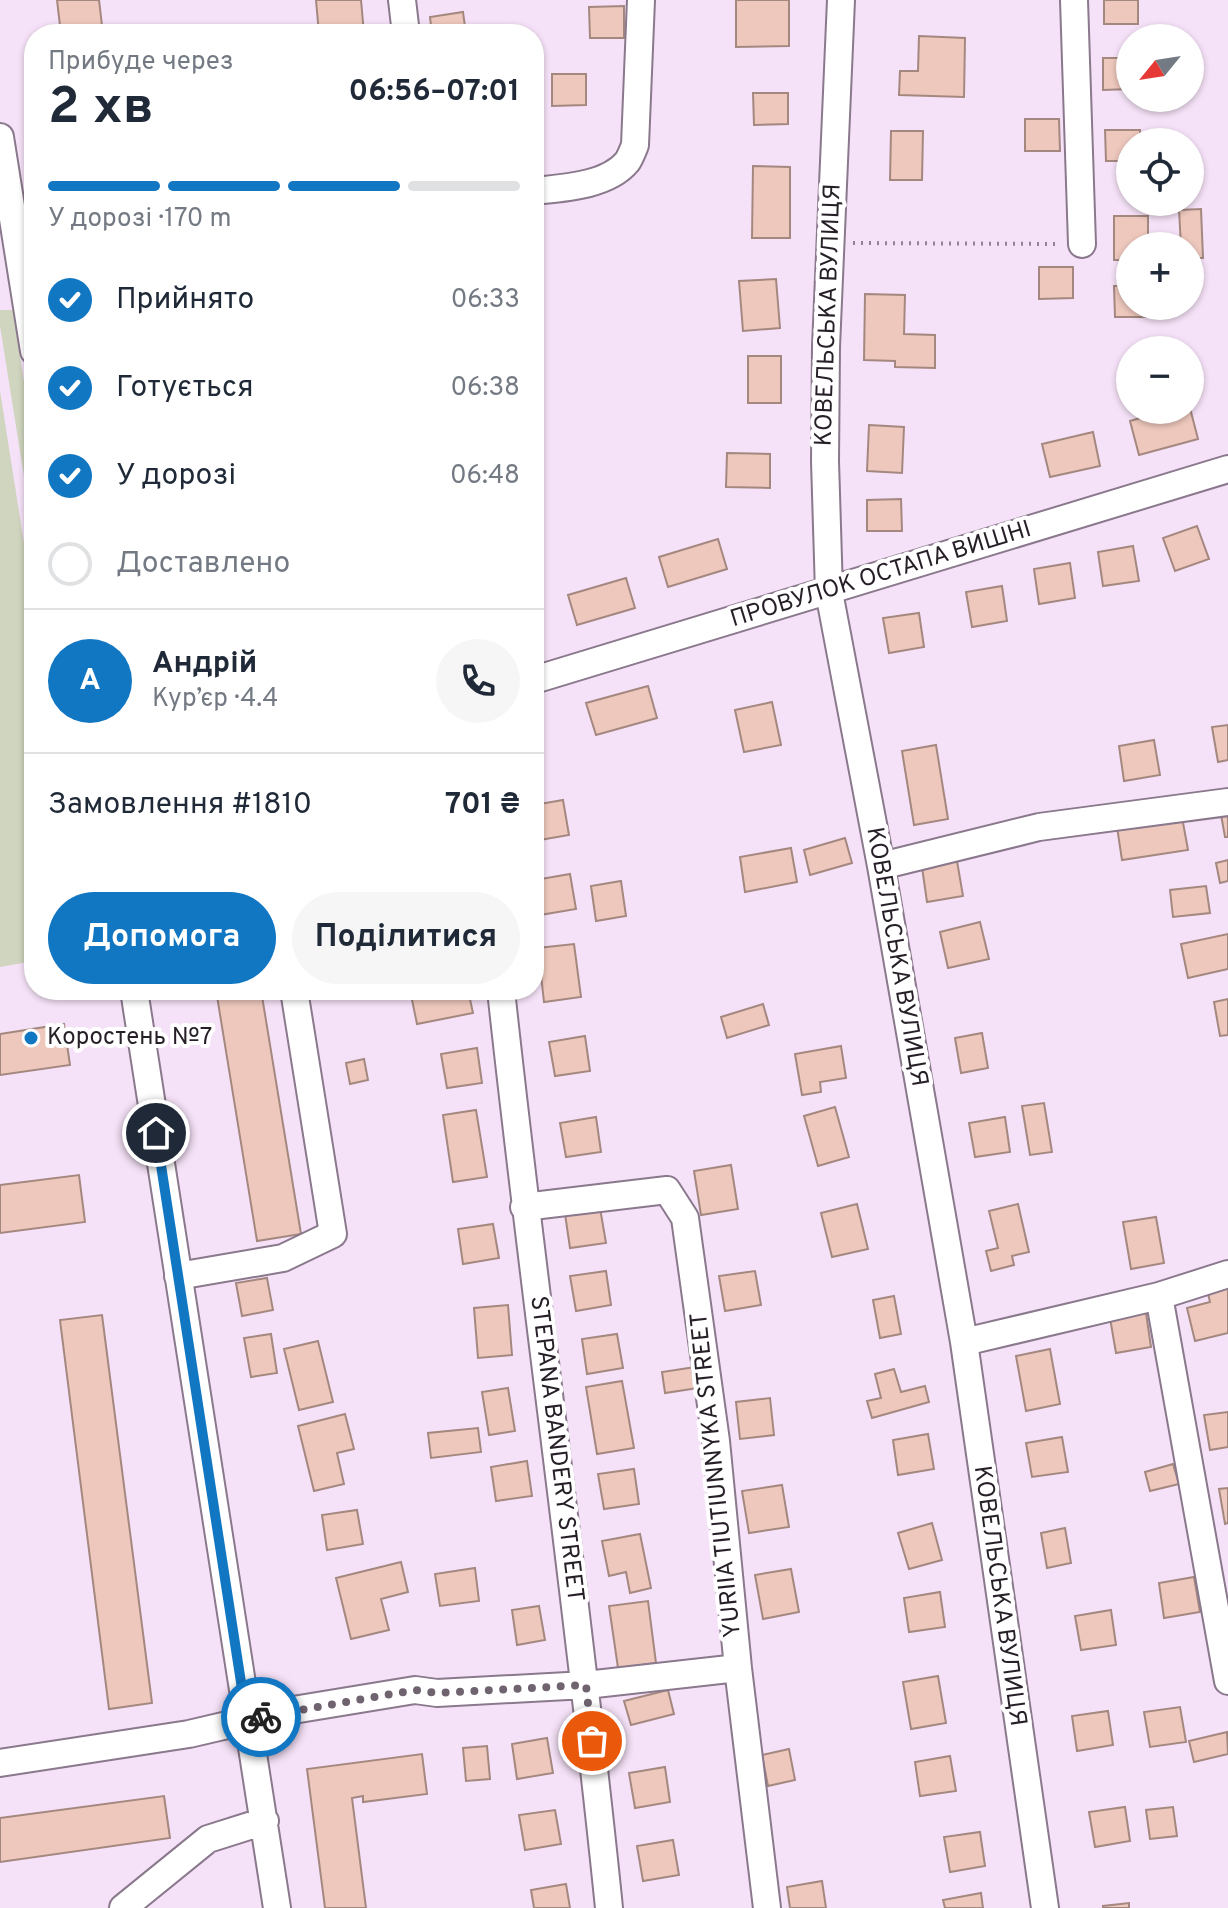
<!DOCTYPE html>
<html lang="uk">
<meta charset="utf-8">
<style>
body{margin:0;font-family:Overpass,sans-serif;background:#f6f6f7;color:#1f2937;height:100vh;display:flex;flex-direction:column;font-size:30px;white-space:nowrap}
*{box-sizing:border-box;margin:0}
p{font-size:26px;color:#747a83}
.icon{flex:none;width:44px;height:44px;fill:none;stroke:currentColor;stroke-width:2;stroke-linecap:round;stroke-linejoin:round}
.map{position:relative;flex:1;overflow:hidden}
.details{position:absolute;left:24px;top:24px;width:520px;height:976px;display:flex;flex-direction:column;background:#fff;border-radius:32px;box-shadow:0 2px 6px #0004}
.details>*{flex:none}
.needle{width:52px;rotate:240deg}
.buttons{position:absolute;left:1116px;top:24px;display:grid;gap:16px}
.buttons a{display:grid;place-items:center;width:88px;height:88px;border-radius:50%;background:#fff;box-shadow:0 2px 6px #0004;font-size:40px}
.pin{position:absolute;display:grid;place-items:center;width:68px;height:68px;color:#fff;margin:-34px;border:4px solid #fff;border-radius:50%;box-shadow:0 2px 8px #0007}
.courier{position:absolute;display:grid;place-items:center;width:80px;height:80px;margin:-40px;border:6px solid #1277c3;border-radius:50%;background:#fff;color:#222;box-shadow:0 2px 10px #0007}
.overview em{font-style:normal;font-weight:700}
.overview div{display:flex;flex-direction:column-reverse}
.overview{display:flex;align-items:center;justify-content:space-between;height:136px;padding:0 24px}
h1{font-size:52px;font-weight:700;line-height:60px}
.bar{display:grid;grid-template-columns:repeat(4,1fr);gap:12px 8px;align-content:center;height:96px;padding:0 24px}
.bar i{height:10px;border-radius:6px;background:#e0e1e3}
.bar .on{background:#1277c3}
.bar p{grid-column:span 4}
.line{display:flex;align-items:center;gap:20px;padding:0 24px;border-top:2px solid #e0e1e3}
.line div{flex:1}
.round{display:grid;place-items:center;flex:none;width:84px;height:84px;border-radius:42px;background:#f6f6f7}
ol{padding:0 24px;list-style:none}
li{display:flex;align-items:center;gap:24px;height:88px}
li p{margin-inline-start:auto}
li .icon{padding:8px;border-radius:50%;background:#1277c3;color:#fff;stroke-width:4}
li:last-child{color:#747a83}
li i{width:44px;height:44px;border:4px solid #e0e1e3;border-radius:50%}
.action{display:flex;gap:16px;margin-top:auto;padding:16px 24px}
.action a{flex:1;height:92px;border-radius:48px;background:#1277c3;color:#fff;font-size:32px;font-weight:700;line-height:92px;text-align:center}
.action a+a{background:#f6f6f7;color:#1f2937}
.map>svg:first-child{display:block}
.green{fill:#cfd5be}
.building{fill:#eec8bd;stroke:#a48880;stroke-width:2}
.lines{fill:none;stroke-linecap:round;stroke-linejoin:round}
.minor-casing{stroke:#8a788c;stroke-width:30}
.path{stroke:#928493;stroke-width:4;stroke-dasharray:2 6;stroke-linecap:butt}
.minor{stroke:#fff;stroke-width:26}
.done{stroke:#6f6370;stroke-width:8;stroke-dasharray:0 14.4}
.route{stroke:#1277c3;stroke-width:10}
.poi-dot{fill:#1277c3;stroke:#fff;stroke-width:3}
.labels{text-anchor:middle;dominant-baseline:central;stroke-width:8;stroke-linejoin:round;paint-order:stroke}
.street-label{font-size:24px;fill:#261f27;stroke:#fff}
.poi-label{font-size:24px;fill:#261f27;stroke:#fff;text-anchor:start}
</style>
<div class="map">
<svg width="1228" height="1908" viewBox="0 0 1228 1908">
<rect width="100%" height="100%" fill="#f6e2f8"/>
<path class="green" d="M0,310H13L34,448V539L0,326Z
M0,391L34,607V961L0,967Z"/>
<path class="building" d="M57,0H99L103,34H61Z
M316,0H361L364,34H319Z
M736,0H789V46L736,47Z
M1104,0H1138V24H1104Z
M624,6V38H590L589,7Z
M463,12L466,34H432L430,17Z
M919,36L965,38L964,97L899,95L900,71H918Z
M1103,58H1130V89L1103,90Z
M552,74H586V105L552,106Z
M753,93H788V124L754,125Z
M1025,119H1059L1060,151H1025Z
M1105,130H1140V142H1130V161H1106Z
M891,131H923L922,180H890Z
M753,166L790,167V238H752Z
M1201,209L1203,258H1190V246H1181L1179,210Z
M1114,216H1148V246H1130V260H1114Z
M1039,267H1073V298L1039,299Z
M776,279L780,328L743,331L739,281Z
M1114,286H1130V306H1149V317H1115Z
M865,294L905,295L904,334L935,335V368L895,367V361L864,360Z
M748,356H781V403H748Z
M1190,408L1198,439L1139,455L1130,421L1168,410H1190Z
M869,425L904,427L902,473L867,471Z
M1093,432L1100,466L1050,477L1042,444Z
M534,439L542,550H534Z
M727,453L770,454V488L726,487Z
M901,499L902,531H867V500Z
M1197,526L1209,559L1175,571L1163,538Z
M718,539L727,569L668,587L659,557Z
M1133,546L1139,581L1103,586L1098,552Z
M1070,563L1075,598L1039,604L1034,569Z
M626,578L635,608L577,625L568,595Z
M1002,586L1007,621L972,627L966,592Z
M919,613L924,647L889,653L883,618Z
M648,686L657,718L596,735L586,703Z
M772,702L781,745L744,752L735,710Z
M1228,725V760L1218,762L1212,727Z
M1154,740L1160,775L1124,781L1119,746Z
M936,745L948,819L914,825L902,751Z
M563,800L569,835L534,841V805Z
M1228,807V837H1225L1220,809Z
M1182,817L1188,850L1122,860L1117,827Z
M845,838L852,863L810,875L804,850Z
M791,848L797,882L745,892L740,857Z
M1228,860V881L1220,883L1216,863Z
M957,861L963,896L927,902L922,867Z
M570,874L576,909L540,915L535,880Z
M621,881L626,916L596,921L591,886Z
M1206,886L1210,913L1173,917L1170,890Z
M980,922L989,959L948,968L940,932Z
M1228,934V969L1188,978L1181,944Z
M574,944L581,997L544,1002L538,948Z
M216,990H261L301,1234L257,1241Z
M410,990H468L473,1013L417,1024Z
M1228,999V1035L1220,1036L1214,1002Z
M763,1004L769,1025L727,1038L721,1017Z
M64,1024L70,1065L0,1075V1034Z
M982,1033L988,1068L961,1073L955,1038Z
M585,1036L590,1071L555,1076L549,1042Z
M841,1046L846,1078L820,1082L821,1092L802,1095L795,1054Z
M477,1048L482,1083L447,1088L441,1054Z
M364,1059L368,1080L350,1084L346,1063Z
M1044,1103L1052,1152L1030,1155L1022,1106Z
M835,1107L849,1157L818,1166L804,1116Z
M476,1110L487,1177L453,1182L443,1115Z
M596,1117L601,1152L566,1157L560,1123Z
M1005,1117L1010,1152L975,1157L969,1123Z
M731,1165L738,1209L701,1215L694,1171Z
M79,1175L85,1222L0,1233V1185Z
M857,1204L868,1249L832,1257L821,1213Z
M1018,1204L1029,1252L1012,1256L1014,1265L991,1271L986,1251L998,1248L989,1211Z
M600,1208L606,1243L570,1248L565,1214Z
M1156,1217L1164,1263L1131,1269L1123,1222Z
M493,1224L499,1258L463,1264L458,1229Z
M606,1271L611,1305L576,1311L570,1276Z
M755,1271L761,1305L725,1311L719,1276Z
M267,1278L273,1310L242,1316L236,1283Z
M1228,1280V1333L1195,1341L1187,1308L1210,1302L1206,1285Z
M894,1296L901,1334L880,1338L873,1300Z
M508,1305L512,1355L478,1358L474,1308Z
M1146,1313L1151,1347L1116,1353L1110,1318Z
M102,1315L152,1703L109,1709L60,1320Z
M271,1334L277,1373L251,1377L244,1338Z
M617,1334L623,1368L587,1374L582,1339Z
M318,1341L333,1402L299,1410L284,1349Z
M1050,1349L1060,1404L1026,1411L1016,1356Z
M702,1366L705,1387L665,1393L662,1372Z
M894,1369L901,1392L925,1386L929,1402L872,1418L867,1401L881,1398L875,1374Z
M622,1381L634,1448L597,1454L586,1387Z
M508,1388L515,1431L489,1435L482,1392Z
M770,1398L774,1435L740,1439L736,1402Z
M1228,1412V1447L1210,1450L1204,1415Z
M345,1414L354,1449L337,1453L344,1484L314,1491L298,1426Z
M478,1428L481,1452L431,1458L428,1433Z
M928,1434L934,1469L898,1475L893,1440Z
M1062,1437L1068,1472L1032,1477L1026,1443Z
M527,1461L532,1496L496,1501L491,1467Z
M1173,1464L1179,1484L1150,1491L1145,1472Z
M634,1469L639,1504L604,1509L598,1474Z
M782,1485L789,1527L749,1533L742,1491Z
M1228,1488V1523L1225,1524L1219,1489Z
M357,1510L363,1544L327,1550L322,1515Z
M932,1523L942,1560L909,1569L898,1533Z
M1065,1528L1071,1563L1047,1568L1041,1533Z
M640,1534L651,1588L630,1593L626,1572L609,1576L602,1541Z
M401,1562L408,1592L381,1599L389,1630L351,1639L336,1578Z
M475,1568L479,1601L440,1606L435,1574Z
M791,1569L799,1612L763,1619L755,1575Z
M1194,1577L1200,1612L1164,1618L1159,1583Z
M940,1592L945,1627L909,1632L904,1598Z
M648,1601L656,1663L618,1668L609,1606Z
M539,1606L545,1640L517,1645L512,1610Z
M1111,1610L1116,1645L1081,1650L1075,1616Z
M938,1676L946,1723L911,1729L903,1682Z
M668,1690L674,1714L631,1725L624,1701Z
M1180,1707L1186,1742L1150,1747L1144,1712Z
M1108,1711L1113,1745L1077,1751L1072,1716Z
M1227,1732L1228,1754L1194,1762L1189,1741Z
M547,1738L553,1773L517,1779L512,1744Z
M487,1746L490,1779L466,1781L463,1748Z
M789,1749L795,1780L768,1786L762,1755Z
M422,1754L427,1794L363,1802V1796L352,1798L366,1908H325L307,1769Z
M950,1756L956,1791L920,1796L915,1762Z
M665,1767L670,1802L635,1808L629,1773Z
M164,1796L170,1838L0,1862V1818Z
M1125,1807L1130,1841L1095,1847L1089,1812Z
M1173,1807L1177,1836L1150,1839L1146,1810Z
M555,1810L561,1844L525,1850L519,1815Z
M980,1832L985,1866L950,1872L944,1837Z
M673,1840L679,1875L643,1881L637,1846Z
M822,1881L826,1908H790L787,1887Z
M566,1884L570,1908H534L531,1890Z
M981,1893L983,1908H945L943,1900Z
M1129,1903V1908H1103V1906Z"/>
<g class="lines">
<defs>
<path id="minor" d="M402,0L406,34
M841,0L826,347L825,461L829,592L881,866L964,1342L1045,1908
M1074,0L1082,244
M0,137L34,351
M534,191C562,188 607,186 627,162C630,158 633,150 635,145L641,0
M534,680L1228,469
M881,866L1039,827L1228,802
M134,990L277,1908
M501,990C534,1296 578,1601 609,1908
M524,1207L667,1190L685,1218L716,1441L738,1668L767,1908
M178,1276L283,1258L333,1234L294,990
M1159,1296L1228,1681
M964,1342L1159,1296L1228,1274
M0,1763L189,1734L287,1711L415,1690L437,1693L586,1685L738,1668
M123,1908L208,1839L265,1821"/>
</defs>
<use href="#minor" class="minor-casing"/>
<path class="path" d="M853,243L1060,244"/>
<use href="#minor" class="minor"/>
</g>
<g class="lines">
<path class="done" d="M261,1717L415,1690L437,1693L586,1685L592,1741"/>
<path class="route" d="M156,1133L247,1721L261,1717"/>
</g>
<circle class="poi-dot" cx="31" cy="1038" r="8"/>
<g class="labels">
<g class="street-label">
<text transform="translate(829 315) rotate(-88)">КОВЕЛЬСЬКА ВУЛИЦЯ</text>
<text transform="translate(881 575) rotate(-17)">ПРОВУЛОК ОСТАПА ВИШНІ</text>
<text transform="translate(896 957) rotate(80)">КОВЕЛЬСЬКА ВУЛИЦЯ</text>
<text transform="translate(556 1449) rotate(83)">STEPANA BANDERY STREET</text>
<text transform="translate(717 1475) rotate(-96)">YURIIA TIUTIUNNYKA STREET</text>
<text transform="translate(999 1596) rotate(82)">КОВЕЛЬСЬКА ВУЛИЦЯ</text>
</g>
<g class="poi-label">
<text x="47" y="1038">Коростень №7</text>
</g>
</g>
</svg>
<div class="buttons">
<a><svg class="needle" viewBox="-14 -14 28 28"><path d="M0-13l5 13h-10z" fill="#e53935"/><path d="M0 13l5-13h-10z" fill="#747a83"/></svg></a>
<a><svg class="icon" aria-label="locate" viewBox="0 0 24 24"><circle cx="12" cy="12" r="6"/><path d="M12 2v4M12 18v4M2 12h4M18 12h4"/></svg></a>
<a>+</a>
<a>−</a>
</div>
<div class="pin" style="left:592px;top:1741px;background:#ea580c"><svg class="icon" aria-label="bag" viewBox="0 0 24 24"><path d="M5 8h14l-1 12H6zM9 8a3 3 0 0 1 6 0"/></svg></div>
<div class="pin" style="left:156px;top:1133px;background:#1f2937"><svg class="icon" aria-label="home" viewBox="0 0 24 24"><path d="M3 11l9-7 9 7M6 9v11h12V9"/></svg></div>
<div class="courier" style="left:261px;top:1717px"><svg class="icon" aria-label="bike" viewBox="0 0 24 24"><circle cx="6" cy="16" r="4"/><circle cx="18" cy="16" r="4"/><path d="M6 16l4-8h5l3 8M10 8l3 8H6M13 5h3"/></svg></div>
<section class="details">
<div class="overview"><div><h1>2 хв</h1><p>Прибуде через</p></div><em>06:56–07:01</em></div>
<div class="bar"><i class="on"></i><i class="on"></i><i class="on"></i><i></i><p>У дорозі · 170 m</p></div>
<ol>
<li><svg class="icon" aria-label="check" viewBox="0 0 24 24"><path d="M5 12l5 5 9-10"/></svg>Прийнято<p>06:33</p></li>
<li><svg class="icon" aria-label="check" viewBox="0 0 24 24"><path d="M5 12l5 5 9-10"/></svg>Готується<p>06:38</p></li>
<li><svg class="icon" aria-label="check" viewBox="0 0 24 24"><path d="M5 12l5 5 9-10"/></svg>У дорозі<p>06:48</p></li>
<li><i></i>Доставлено</li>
</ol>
<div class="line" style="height:144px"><b class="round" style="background:#1277c3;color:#fff">А</b><div><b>Андрій</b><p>Кур’єр · 4.4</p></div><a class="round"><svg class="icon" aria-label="phone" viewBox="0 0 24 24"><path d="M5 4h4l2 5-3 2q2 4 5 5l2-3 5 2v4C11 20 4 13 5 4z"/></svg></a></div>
<div class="line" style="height:104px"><div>Замовлення #1810</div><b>701 ₴</b></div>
<div class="action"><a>Допомога</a><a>Поділитися</a></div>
</section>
</div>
